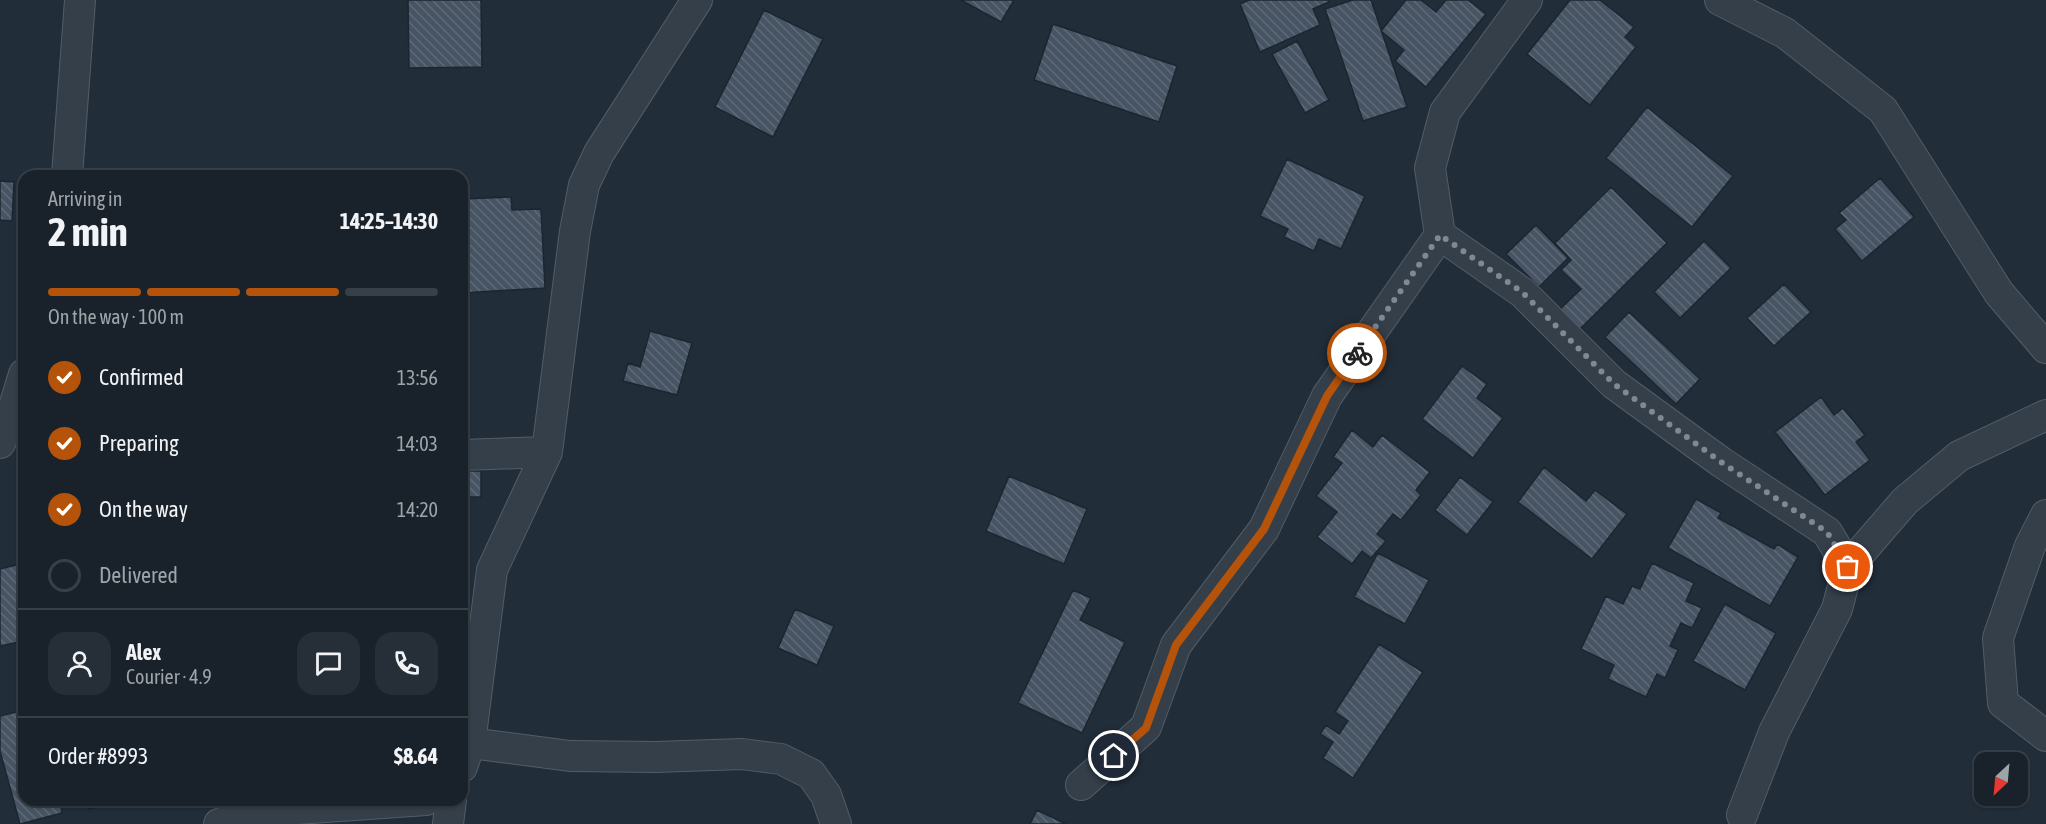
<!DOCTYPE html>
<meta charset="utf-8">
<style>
body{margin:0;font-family:"Asap Condensed",sans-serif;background:#262f37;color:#f1f3f6;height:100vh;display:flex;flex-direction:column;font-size:22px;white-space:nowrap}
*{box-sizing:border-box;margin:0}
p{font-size:20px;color:#9fa4a9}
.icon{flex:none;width:33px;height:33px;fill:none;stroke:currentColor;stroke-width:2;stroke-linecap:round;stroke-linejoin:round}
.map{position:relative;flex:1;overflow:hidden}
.drawer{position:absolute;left:18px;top:170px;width:450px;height:636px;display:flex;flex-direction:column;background:#19222b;border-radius:18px;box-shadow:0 2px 4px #0004,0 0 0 2px #373f47}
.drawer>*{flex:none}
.needle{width:39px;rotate:206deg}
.fabs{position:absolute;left:1974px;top:752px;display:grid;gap:12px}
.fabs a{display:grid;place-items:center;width:54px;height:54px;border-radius:12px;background:#19222b;box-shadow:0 2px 4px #0004,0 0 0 2px #373f47;font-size:30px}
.pin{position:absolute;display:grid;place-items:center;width:51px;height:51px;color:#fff;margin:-26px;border:3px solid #fff;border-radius:50%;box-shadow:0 2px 6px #0007}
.courier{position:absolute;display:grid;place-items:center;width:60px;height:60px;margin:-30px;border:4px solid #b45309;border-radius:50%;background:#fff;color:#222;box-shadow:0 2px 8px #0007}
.overview em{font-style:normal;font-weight:700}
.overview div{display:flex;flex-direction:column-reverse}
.overview{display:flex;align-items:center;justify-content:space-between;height:102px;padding:0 30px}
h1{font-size:39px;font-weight:700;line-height:45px}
.bar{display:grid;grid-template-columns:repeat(4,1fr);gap:9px 6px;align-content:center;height:72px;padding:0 30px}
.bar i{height:8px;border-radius:4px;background:#373f47}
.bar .selected{background:#b45309}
.bar p{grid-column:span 4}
.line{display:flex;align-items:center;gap:15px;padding:0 30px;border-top:2px solid #373f47}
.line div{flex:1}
.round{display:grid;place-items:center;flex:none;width:63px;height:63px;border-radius:18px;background:#262f37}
ol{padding:0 30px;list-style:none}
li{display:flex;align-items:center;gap:18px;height:66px}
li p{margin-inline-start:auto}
li .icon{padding:6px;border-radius:50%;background:#b45309;color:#fff;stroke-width:4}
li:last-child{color:#9fa4a9}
li i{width:33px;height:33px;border:3px solid #373f47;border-radius:50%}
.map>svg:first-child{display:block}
.building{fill:url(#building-back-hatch);stroke:#1c2630;stroke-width:1.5}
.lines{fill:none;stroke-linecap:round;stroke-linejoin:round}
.minor-casing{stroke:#525d67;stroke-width:32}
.minor{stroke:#353f4a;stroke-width:30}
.done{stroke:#7d8995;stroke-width:6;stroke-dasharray:0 10.8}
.route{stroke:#b45309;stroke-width:8}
</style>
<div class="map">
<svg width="2046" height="824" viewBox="0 0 2046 824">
<defs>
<pattern id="building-back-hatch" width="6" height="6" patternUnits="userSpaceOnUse" patternTransform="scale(1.5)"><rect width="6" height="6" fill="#475463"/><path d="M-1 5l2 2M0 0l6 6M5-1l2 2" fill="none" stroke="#5f6a78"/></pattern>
</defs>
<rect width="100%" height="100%" fill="#212d39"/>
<path class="building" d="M408,0H481L482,67L409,68Z
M961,0H1014L1001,22Z
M1249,0H1328L1329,2L1313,9L1320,25L1260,52L1240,4Z
M1353,0H1371L1407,107L1363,121L1325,9Z
M1406,0H1421L1436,12L1446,0H1468L1486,14L1426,87L1395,61L1404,50L1381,31Z
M1570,0H1600L1634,27L1625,37L1636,47L1590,105L1527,54Z
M764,10L823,39L773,137L715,107Z
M1053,24L1177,66L1159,122L1034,80Z
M1297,41L1329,100L1305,113L1272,54Z
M1647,107L1733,176L1692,227L1606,158Z
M1287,159L1365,196L1341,249L1319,239L1314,251L1284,237L1288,229L1260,216Z
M1880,178L1914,217L1862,261L1835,229L1846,220L1839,213Z
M0,181L14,182L12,221L0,220Z
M1611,187L1667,243L1579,330L1559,310L1581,289L1561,270L1571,260L1555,243Z
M511,197L512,210L541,209L545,288L462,293V199Z
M1536,225L1568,258L1539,287L1506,254Z
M1704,241L1731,268L1680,318L1654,292Z
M1784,284L1811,312L1774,346L1747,318Z
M1629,312L1700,379L1676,404L1605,337Z
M650,331L692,343L677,395L623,381L628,363L640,367Z
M1462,366L1487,384L1477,398L1503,418L1473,458L1422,419Z
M1821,397L1834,415L1843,408L1865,435L1856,442L1870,460L1825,495L1775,432Z
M1352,430L1373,447L1382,435L1430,472L1416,490L1421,495L1401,520L1393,514L1377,534L1386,541L1371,558L1362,551L1352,564L1317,537L1337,512L1316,496L1342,463L1333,457Z
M1544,467L1586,501L1595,490L1627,514L1592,559L1518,502Z
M462,471H481V497H462Z
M1009,476L1087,509L1064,564L986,531Z
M1460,477L1493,502L1467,535L1435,510Z
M1696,499L1721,513L1718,518L1774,549L1777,544L1798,557L1770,606L1668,548Z
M1378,553L1429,580L1405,624L1354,597Z
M24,563V641L0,646V569Z
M1652,563L1694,583L1686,601L1702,608L1692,628L1681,623L1670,646L1678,650L1665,678L1657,674L1646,697L1608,679L1614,665L1581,649L1606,596L1623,604L1632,586L1640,589Z
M1073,590L1091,598L1080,620L1125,642L1082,733L1018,703Z
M1725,604L1776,633L1745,690L1693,661Z
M795,609L834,626L817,665L778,648Z
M1379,644L1423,672L1353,778L1323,758L1333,742L1320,734L1326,725L1339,734L1348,721L1335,712Z
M24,710V800L82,801L61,807L62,813L20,824L0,751V716Z
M86,800H125L89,809Z
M1037,810L1066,824H1030Z"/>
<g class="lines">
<defs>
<path id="minor" d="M1720,0L1785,33L1883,110L1999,293L2046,348
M67,176L80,0
M1440,235L1523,293L1614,384L1721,462L1827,532L1848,567L1837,609L1774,732L1742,815
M0,443L10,420L24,374
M462,455L547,452
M2046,515L2030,546L1998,638L2003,703L2046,736
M1848,567L1905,501L1959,456L2046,415
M470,743L570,756L656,757L742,754L781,759L811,774L826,795L836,824
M462,767L470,743L492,570L547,452L575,231L584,185L599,153L697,0
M1081,785L1146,727L1176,645L1264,529L1327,396L1440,235L1430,168L1445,112L1527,0
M219,824L254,812L426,800
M448,824L451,800"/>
</defs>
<use href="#minor" class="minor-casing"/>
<use href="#minor" class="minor"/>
</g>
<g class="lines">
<path class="done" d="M1357,353L1440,235L1522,292L1614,384L1721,462L1827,532L1848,567"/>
<path class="route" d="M1114,756L1146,728L1176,645L1264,529L1327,396L1357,353"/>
</g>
</svg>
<div class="fabs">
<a><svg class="needle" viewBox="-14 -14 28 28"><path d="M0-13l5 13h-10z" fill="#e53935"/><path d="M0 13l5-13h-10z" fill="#9fa4a9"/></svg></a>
</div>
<div class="pin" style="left:1848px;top:567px;background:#ea580c"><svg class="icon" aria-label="bag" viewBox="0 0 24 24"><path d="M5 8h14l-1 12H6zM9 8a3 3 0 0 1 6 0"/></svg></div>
<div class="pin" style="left:1114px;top:756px;background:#1f2937"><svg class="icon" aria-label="home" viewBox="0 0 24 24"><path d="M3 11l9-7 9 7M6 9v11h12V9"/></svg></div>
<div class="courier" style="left:1357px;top:353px"><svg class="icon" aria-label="bike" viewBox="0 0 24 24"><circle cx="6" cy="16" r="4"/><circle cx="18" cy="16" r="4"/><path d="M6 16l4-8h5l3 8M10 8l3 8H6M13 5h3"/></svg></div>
<section class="drawer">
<div class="overview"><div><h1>2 min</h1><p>Arriving in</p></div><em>14:25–14:30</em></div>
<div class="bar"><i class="selected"></i><i class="selected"></i><i class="selected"></i><i></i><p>On the way · 100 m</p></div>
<ol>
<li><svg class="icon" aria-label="check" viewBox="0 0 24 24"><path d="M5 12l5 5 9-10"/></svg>Confirmed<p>13:56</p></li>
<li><svg class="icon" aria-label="check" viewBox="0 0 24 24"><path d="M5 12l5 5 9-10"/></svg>Preparing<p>14:03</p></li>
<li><svg class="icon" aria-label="check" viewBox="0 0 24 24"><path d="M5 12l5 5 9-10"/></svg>On the way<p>14:20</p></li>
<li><i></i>Delivered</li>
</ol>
<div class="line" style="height:108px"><a class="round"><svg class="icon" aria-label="person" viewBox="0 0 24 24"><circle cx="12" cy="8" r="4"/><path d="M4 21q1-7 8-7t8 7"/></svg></a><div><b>Alex</b><p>Courier · 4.9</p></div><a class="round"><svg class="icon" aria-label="chat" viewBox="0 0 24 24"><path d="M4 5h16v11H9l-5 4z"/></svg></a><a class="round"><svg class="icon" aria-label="phone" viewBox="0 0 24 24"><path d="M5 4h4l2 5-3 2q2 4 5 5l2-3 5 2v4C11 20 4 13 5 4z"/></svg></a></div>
<div class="line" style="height:78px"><div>Order #8993</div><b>$8.64</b></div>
</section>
</div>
